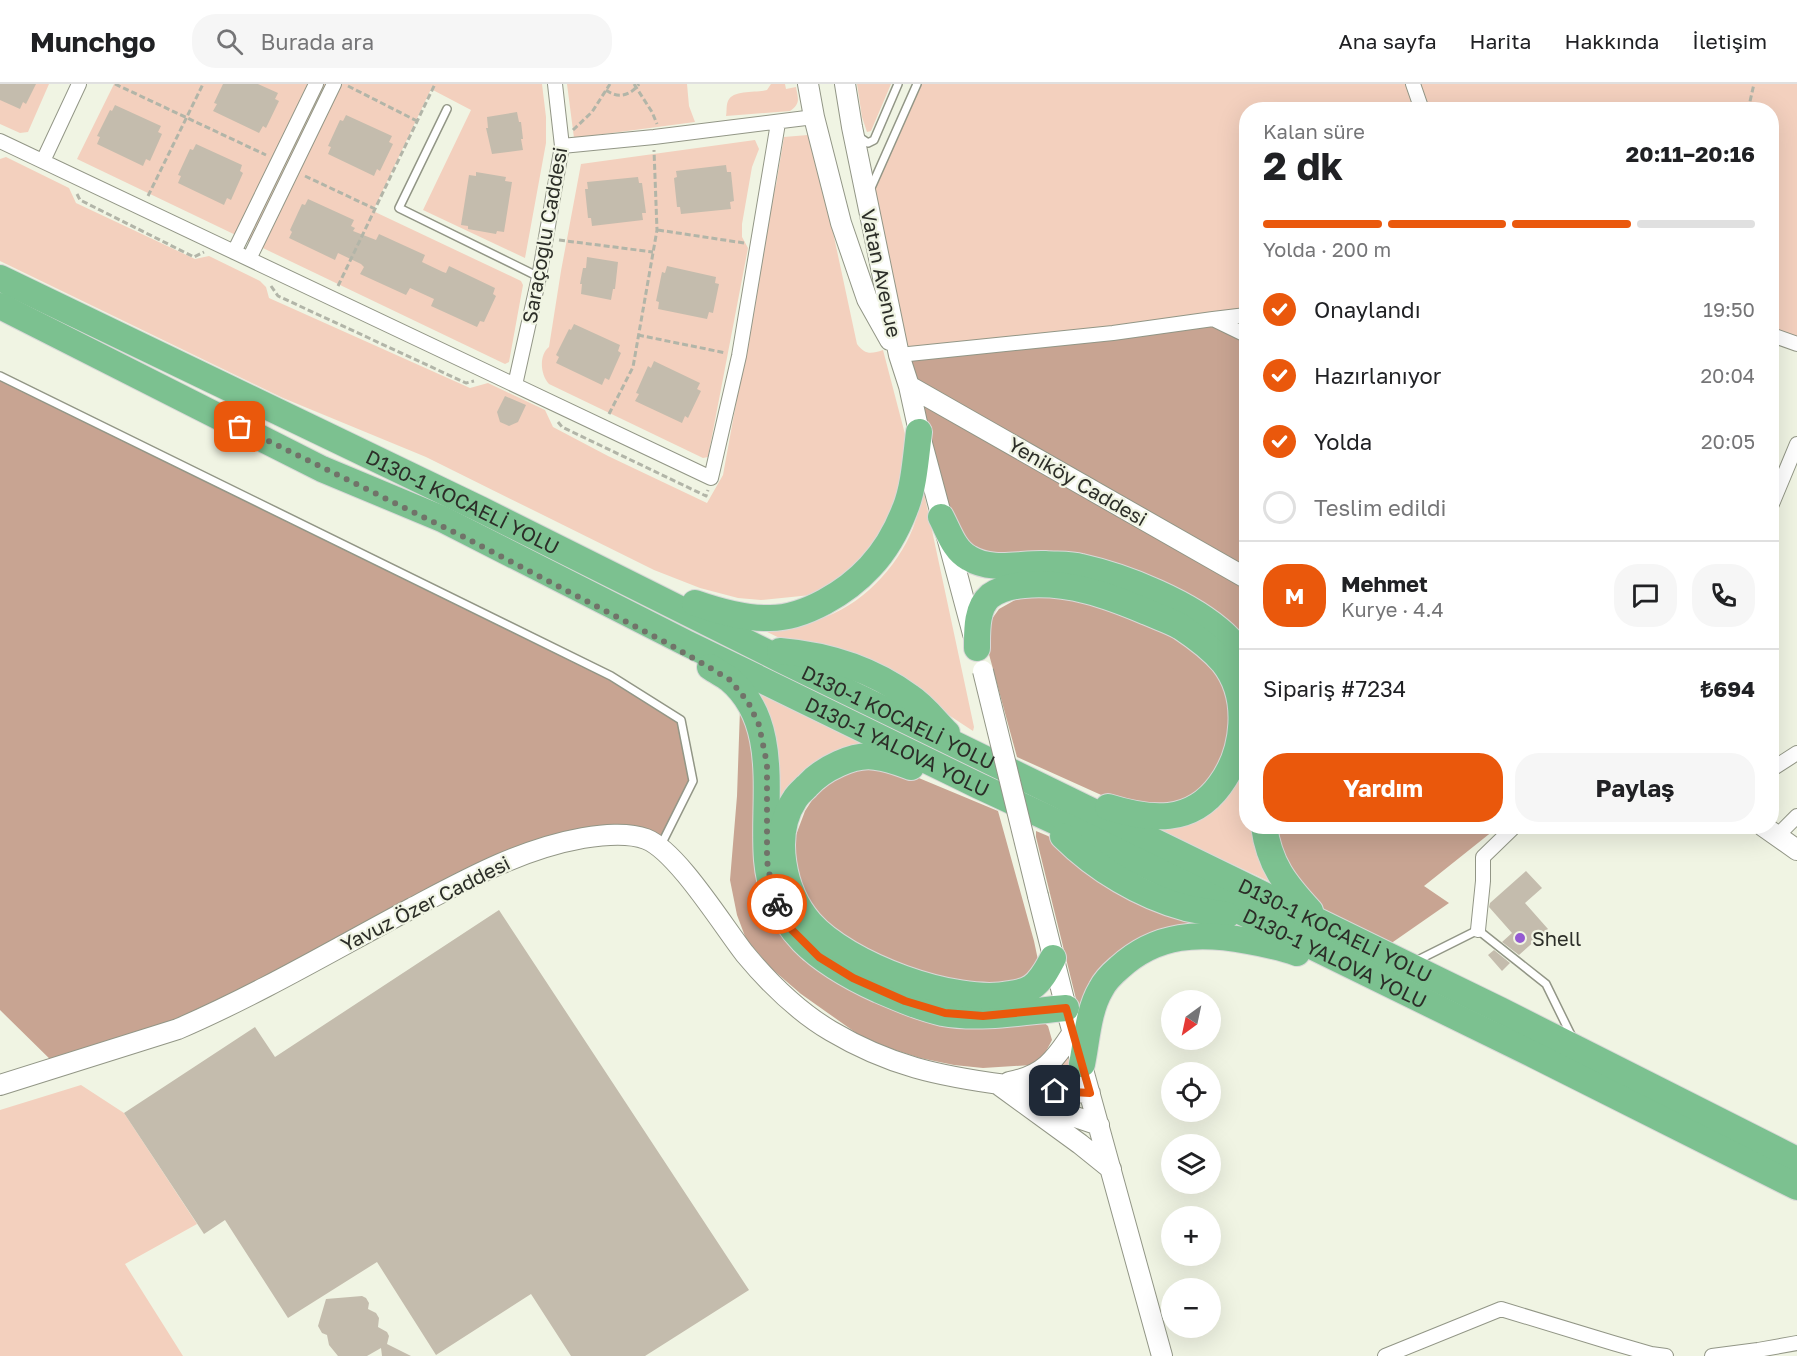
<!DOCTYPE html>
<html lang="tr">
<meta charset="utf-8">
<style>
body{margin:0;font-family:"Golos Text",sans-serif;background:#f6f6f6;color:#202124;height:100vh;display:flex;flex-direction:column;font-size:22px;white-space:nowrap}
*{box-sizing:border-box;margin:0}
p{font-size:20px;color:#757577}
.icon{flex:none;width:33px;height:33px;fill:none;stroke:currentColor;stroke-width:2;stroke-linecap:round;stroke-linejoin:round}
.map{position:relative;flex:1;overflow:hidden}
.panel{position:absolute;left:1239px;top:18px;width:540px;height:732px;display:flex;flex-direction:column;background:#fff;border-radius:24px;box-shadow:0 6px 24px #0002}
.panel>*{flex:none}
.needle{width:39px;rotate:213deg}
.controls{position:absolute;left:1161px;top:906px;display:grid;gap:12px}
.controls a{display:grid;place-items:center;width:60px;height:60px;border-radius:50%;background:#fff;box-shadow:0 6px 24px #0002;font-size:30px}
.pin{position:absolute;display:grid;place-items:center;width:51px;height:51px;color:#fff;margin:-26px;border-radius:12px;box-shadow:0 3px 9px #0006}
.courier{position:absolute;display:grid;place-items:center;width:60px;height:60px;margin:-30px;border:4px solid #ea580c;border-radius:50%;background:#fff;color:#222;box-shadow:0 2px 8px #0007}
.summary em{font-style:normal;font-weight:700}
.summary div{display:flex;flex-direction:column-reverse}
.summary{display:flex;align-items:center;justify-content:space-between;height:102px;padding:0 24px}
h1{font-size:39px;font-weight:700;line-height:45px}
.bar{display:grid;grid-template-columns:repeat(4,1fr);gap:9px 6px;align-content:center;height:72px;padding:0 24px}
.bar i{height:8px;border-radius:4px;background:#e0e0e0}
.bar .active{background:#ea580c}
.bar p{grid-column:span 4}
.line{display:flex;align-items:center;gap:15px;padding:0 24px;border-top:2px solid #e0e0e0}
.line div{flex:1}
.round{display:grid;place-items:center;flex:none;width:63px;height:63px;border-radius:24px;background:#f6f6f6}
ol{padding:0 24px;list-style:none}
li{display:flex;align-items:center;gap:18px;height:66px}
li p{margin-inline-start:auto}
li .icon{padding:6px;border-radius:50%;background:#ea580c;color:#fff;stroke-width:4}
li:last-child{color:#757577}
li i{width:33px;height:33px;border:3px solid #e0e0e0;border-radius:50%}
.primary-button{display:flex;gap:12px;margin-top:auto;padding:12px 24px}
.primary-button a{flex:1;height:69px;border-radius:24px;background:#ea580c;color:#fff;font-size:24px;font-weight:700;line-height:69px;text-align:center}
.primary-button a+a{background:#f6f6f6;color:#202124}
header{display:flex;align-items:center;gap:36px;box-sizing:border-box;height:84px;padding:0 30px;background:#fff;border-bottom:2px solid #e0e0e0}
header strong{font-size:28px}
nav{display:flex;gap:33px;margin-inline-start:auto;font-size:21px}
.search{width:420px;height:54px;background:#f6f6f6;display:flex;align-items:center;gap:15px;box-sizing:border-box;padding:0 21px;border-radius:24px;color:#757577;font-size:22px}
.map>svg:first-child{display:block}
.green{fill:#f3d0be}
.forest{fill:#c8a492}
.building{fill:#c4bcad}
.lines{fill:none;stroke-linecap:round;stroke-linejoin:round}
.lane-casing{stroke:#929686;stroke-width:10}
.street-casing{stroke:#929686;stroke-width:16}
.secondary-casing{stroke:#929686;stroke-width:22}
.highway-casing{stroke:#d9d9d8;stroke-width:28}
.path{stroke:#b2b5a8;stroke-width:3;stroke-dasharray:6 3;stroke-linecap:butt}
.lane{stroke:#fff;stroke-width:7}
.street{stroke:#fff;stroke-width:14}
.secondary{stroke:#fff;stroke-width:20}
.highway{stroke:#7cc190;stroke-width:26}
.secondary-bridge-casing{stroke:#929686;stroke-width:22;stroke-linecap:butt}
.secondary-bridge{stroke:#fff;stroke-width:20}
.done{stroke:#717369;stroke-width:6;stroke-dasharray:0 10.8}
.route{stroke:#ea580c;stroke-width:8}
.poi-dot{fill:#955bd2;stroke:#f0f4e3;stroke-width:2}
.labels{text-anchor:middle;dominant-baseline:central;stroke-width:4.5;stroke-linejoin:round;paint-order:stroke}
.street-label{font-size:20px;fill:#2c2e28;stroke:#f0f4e3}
.poi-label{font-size:20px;fill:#2c2e28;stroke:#f0f4e3;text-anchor:start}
</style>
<header>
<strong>Munchgo</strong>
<div class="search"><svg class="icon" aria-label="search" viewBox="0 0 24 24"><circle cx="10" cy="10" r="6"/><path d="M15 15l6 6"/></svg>Burada ara</div>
<nav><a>Ana sayfa</a><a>Harita</a><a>Hakkında</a><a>İletişim</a></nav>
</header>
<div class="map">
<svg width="1797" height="1272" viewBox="0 0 1797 1272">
<rect width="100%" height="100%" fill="#f0f4e3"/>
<path class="green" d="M0,0H49L28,48L20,49L0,40Z
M114,0H542L546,33V59L525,174L423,126L471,26L431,5L373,127L521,197L523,201L509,278L505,280L77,75Z
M567,0H687L689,22L695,38L574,54Z
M771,0H785L786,5L796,3C798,15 801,19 790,27L726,32C727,28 726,21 728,17C733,5 757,9 767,6Z
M857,0H891L871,47L867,48L862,33Z
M917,0H1797V260L1772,251V26H1246V251L899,271L866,114Z
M808,51L813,55L857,260C865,271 871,270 883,266L906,354L901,416L854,491L811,511L761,516L738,514L700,504L654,486L426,373L283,314L0,177V75L6,73L69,104L76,119L195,175L209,172L260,197L266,203L269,214L470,304L488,299L545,326L553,343L608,372L707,419L723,391L745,270L769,111L776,101L784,53Z
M755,56L759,65L752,83L742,140V153L748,164L708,373L703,374L549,300C540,290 539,271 549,263L561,187L581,80Z
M924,409L974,643L973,647L918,611L794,561L759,544C779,542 799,541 819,535C860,523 897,484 913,444C917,433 920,421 924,409Z
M749,601L869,663L778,742Z
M1246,676V742L1256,743L1281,803L1159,746L1190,740Z
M1070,971L1078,998L1077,1000L1039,998Z
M81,1001L124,1029L197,1140L125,1180L183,1272H0V1026Z"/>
<path class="forest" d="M1213,235L1246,251V580L958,467L899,271Z
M0,292L611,592L681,636L693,697L660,763L645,755L555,760L264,904L58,983L0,926Z
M1037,512L1098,518L1169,549L1199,567L1219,591L1229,621L1228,670L1201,712L1176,723L1119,719L1017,673L987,563L989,539L999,525L1015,516Z
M740,625L749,640L770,830L783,853L803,876L834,895L1041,936L1048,942L1052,956L1042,975L1032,981L983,984L954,981L920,974L886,963L859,951L801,910L772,885L746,855L737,831L730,796L737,712Z
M867,682L914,692L998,727L1034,857L1038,876L1021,897L959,902L881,876L828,843L804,814L794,773L796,751L805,727L816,710L830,698L847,687Z
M1264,743H1498L1424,802L1449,819L1380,867L1321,838Z
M1036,747L1048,752L1085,779L1218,837L1178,847L1080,931L1036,753Z"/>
<path class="building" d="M0,0H36L26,20L23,18L20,25L0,16Z
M223,0H258L278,9L275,15L279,17L266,44L263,42L259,49L213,27L217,20L214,19Z
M115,21L161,42L158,48L162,50L150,77L146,75L143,82L97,60L100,53L97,52L110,26L112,27Z
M517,28L519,38H521L523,55H521L523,66L492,70L486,44H488L487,33Z
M346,31L392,52L389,58L393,60L380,87L377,85L374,92L328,70L331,63L328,62L340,36L343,37Z
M196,60L242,81L240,87L243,89L231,116L227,114L224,121L178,99L181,92L178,91L190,65L193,66Z
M726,81L727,88H731L734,117L730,118L731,125L681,130L680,123H677L674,94L677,93L676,87Z
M476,88L506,93L505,97L512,98L504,148L497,147L496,150L468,145V142L461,141L469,91L476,92Z
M638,93L639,99H642L646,129H642L643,136L592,142L591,134H588L585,105H588L587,98Z
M308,115L354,136L351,142L355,144L353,147L376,156L379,150L425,171L422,178L443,188L446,189L449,182L495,204L493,210L496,212L484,238L480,237L477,243L431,222L434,215L410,204L406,211L360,190L364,183L361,180L338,169L335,176L289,154L292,148L290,146L302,120L305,121Z
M587,173L618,178L615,205H613L611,216L581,210L582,200H580L583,184H586Z
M667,182L716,193L715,199L719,200L713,229L709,228L707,235L658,225L659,218L656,217L662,188L665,189Z
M574,240L620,261L618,267L621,269L609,296L605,294L602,301L556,279L559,273L556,271L569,245L571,246Z
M654,277L700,299L697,305L701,307L688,334L685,332L682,339L635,317L639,310L636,309L648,282L651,284Z
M505,312L526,321L518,338L509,342L500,338L497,328Z
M1526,787L1542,804L1525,819L1548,845L1519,871L1502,858L1512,849L1489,823L1490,819Z
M499,826L749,1206L645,1272H571L531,1210L436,1271L377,1178L288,1234L225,1136L204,1150L124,1029L255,943L275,973Z
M1494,866L1510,879L1502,887L1488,871Z
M362,1212L366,1214L369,1219L368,1225L376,1229L379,1234L378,1243L387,1248L389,1252L387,1260L411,1272H382L381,1264L367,1272H338L329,1261L327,1251L322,1249L318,1242L326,1215Z"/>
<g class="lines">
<defs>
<path id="lane" d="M447,25L399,124L539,193
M859,53L868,59L874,56L898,0
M870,106L917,0
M0,292L611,592L681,636L693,697L661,761
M1414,878L1478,846L1546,900L1572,953"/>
<path id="street" d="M1413,0L1422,26
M0,57L711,394L739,272L778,39
M562,62L654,53L814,33
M43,77L79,0
M234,168L316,0
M249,175L334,0
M1213,235L1246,231
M1772,251L1797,260
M899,271L1113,249L1213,235L1246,251
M515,301L539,193L562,62L555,0
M1772,420L1797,360
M1772,685L1797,669
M1777,752L1797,732
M1478,846L1483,797V773L1515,742
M1385,1272L1501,1225L1613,1259L1651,1270L1666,1272
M1712,1272L1758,1266L1797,1259"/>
<path id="secondary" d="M808,0L814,33L841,139L867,215L890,256
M845,0L852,43L899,271L909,302L919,348L973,550
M909,302L1246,494
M1763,742L1797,766
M1038,812L1066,924L1162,1272
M1009,998C1043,992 1055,976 1073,948
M0,1001L178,945C259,910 335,865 412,824C467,795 521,765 583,754C602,751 627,748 646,755C677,767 723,842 745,870C770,900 797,927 831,947C890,982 939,992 1006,1001C1034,1004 1062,1008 1090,1009
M999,1001L1080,1060L1111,1085
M1037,1020L1099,1041"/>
<g id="highway">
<path id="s1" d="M0,194L480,425L780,575L1500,926L1797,1076"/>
<path id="s2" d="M0,222L322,385L442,435L686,559L979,702L1078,748L1534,971L1797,1103"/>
<path d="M941,433C949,448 954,466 969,474C992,488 1020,479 1045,480C1057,481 1070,480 1081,483C1126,493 1191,519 1225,551C1233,558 1241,570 1246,580"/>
<path d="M695,519C718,527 746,535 770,534C805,534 847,508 870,483C885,467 897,446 905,425C914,404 916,371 919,348"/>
<path d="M977,564C977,548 976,524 990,512C1000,505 1012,502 1024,501C1068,497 1107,511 1147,528C1158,533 1171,537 1181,543C1196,553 1211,564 1223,578C1251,613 1245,667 1220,701C1191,741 1150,736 1108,723"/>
<path d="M780,567C827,571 872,585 910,613C924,622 935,637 947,649"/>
<path d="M710,583C716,587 723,591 729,595C782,639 762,717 767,776C773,846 820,879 879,906C900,915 921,924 943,929C980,936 1029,927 1066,924"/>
<path d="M911,683C900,679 888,674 876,673C854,669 822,685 807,702C803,706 798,710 795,715C771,751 783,808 810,839C847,881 955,921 1010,910C1017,909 1025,908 1032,903C1042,896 1047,885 1053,874"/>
<path d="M1264,742C1269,780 1285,800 1310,827"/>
<path d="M1063,752C1096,785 1141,812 1186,824C1199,827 1214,829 1227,831"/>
<path d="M1082,980C1087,956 1088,927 1101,905C1105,897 1112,890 1119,884C1157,849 1200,848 1248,857C1265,860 1281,863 1297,869"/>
</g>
</defs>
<use href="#lane" class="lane-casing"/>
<use href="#street" class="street-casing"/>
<use href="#secondary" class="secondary-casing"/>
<use href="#highway" class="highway-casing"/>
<path class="path" d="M115,0L266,71
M634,0L652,28L657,40
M348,2L417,37
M606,6C618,15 630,12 639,0
M1748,26L1754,0
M573,46L592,28L610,0
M305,92L375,125
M77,110L80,116L194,173L204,168
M148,112L203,0
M658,146L744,159
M559,156L653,168
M271,202L278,212L466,299L474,297
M338,202L435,0
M638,251L726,269
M609,330L633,283L657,146L654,66
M558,338L562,343L706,412L708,406"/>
<use href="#lane" class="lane"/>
<use href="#street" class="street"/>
<use href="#secondary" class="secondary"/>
<use href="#highway" class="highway"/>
<defs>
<path id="secondary-bridge" d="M983,587L1038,812"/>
</defs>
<use href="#secondary-bridge" class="secondary-bridge-casing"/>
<use href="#secondary-bridge" class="secondary-bridge"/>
</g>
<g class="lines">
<path class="done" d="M240,343L458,450L665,558L707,582L730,596L748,618L759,641L767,680V777L774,815L777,820"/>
<path class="route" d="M777,820L790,844L819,873L853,894L905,917L945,929L983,932L1066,924L1090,1009L1055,1007"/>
</g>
<circle class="poi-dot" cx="1520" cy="854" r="6"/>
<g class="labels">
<g class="street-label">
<text transform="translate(544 151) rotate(-80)">Saraçoğlu Caddesi</text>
<text transform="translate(882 189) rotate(78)">Vatan Avenue</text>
<text transform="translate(1078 397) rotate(30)">Yeniköy Caddesi</text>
<text stroke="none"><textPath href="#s1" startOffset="514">D130-1 KOCAELİ YOLU</textPath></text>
<text stroke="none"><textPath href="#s1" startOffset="1000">D130-1 KOCAELİ YOLU</textPath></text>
<text stroke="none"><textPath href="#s2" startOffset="1000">D130-1 YALOVA YOLU</textPath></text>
<text transform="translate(425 819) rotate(-27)">Yavuz Özer Caddesi</text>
<text stroke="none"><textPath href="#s1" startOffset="1486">D130-1 KOCAELİ YOLU</textPath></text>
<text stroke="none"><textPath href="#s2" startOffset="1486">D130-1 YALOVA YOLU</textPath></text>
</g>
<g class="poi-label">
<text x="1532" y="854">Shell</text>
</g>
</g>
</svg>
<div class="controls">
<a><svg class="needle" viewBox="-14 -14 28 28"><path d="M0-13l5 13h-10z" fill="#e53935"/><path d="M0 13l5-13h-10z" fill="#757577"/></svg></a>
<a><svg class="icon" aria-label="locate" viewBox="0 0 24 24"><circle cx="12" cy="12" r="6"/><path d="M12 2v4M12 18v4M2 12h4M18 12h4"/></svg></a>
<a><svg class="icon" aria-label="layers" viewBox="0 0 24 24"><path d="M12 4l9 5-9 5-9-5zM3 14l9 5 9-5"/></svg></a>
<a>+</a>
<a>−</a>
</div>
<div class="pin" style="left:240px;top:343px;background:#ea580c"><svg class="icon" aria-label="bag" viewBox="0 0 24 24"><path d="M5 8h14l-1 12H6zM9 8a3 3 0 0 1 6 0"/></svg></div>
<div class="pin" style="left:1055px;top:1007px;background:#1f2937"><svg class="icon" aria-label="home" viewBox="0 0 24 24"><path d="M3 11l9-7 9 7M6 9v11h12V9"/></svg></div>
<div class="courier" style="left:777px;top:820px"><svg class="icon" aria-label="bike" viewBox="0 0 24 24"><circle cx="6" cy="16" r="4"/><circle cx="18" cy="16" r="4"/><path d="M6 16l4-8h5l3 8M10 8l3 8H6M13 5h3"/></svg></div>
<section class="panel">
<div class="summary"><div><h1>2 dk</h1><p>Kalan süre</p></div><em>20:11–20:16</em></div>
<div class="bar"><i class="active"></i><i class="active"></i><i class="active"></i><i></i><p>Yolda · 200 m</p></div>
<ol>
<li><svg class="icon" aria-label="check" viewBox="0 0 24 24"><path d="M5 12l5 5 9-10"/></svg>Onaylandı<p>19:50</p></li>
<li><svg class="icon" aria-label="check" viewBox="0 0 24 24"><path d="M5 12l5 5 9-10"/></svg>Hazırlanıyor<p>20:04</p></li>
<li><svg class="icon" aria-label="check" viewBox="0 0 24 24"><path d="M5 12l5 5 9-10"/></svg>Yolda<p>20:05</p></li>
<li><i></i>Teslim edildi</li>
</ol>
<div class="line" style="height:108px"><b class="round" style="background:#ea580c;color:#fff">M</b><div><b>Mehmet</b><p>Kurye · 4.4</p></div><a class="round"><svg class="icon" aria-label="chat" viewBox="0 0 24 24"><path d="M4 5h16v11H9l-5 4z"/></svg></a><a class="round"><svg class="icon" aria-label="phone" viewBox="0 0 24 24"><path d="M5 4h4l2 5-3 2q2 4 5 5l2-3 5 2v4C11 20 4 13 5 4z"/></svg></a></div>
<div class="line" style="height:78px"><div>Sipariş #7234</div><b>₺694</b></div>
<div class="primary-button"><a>Yardım</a><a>Paylaş</a></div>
</section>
</div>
